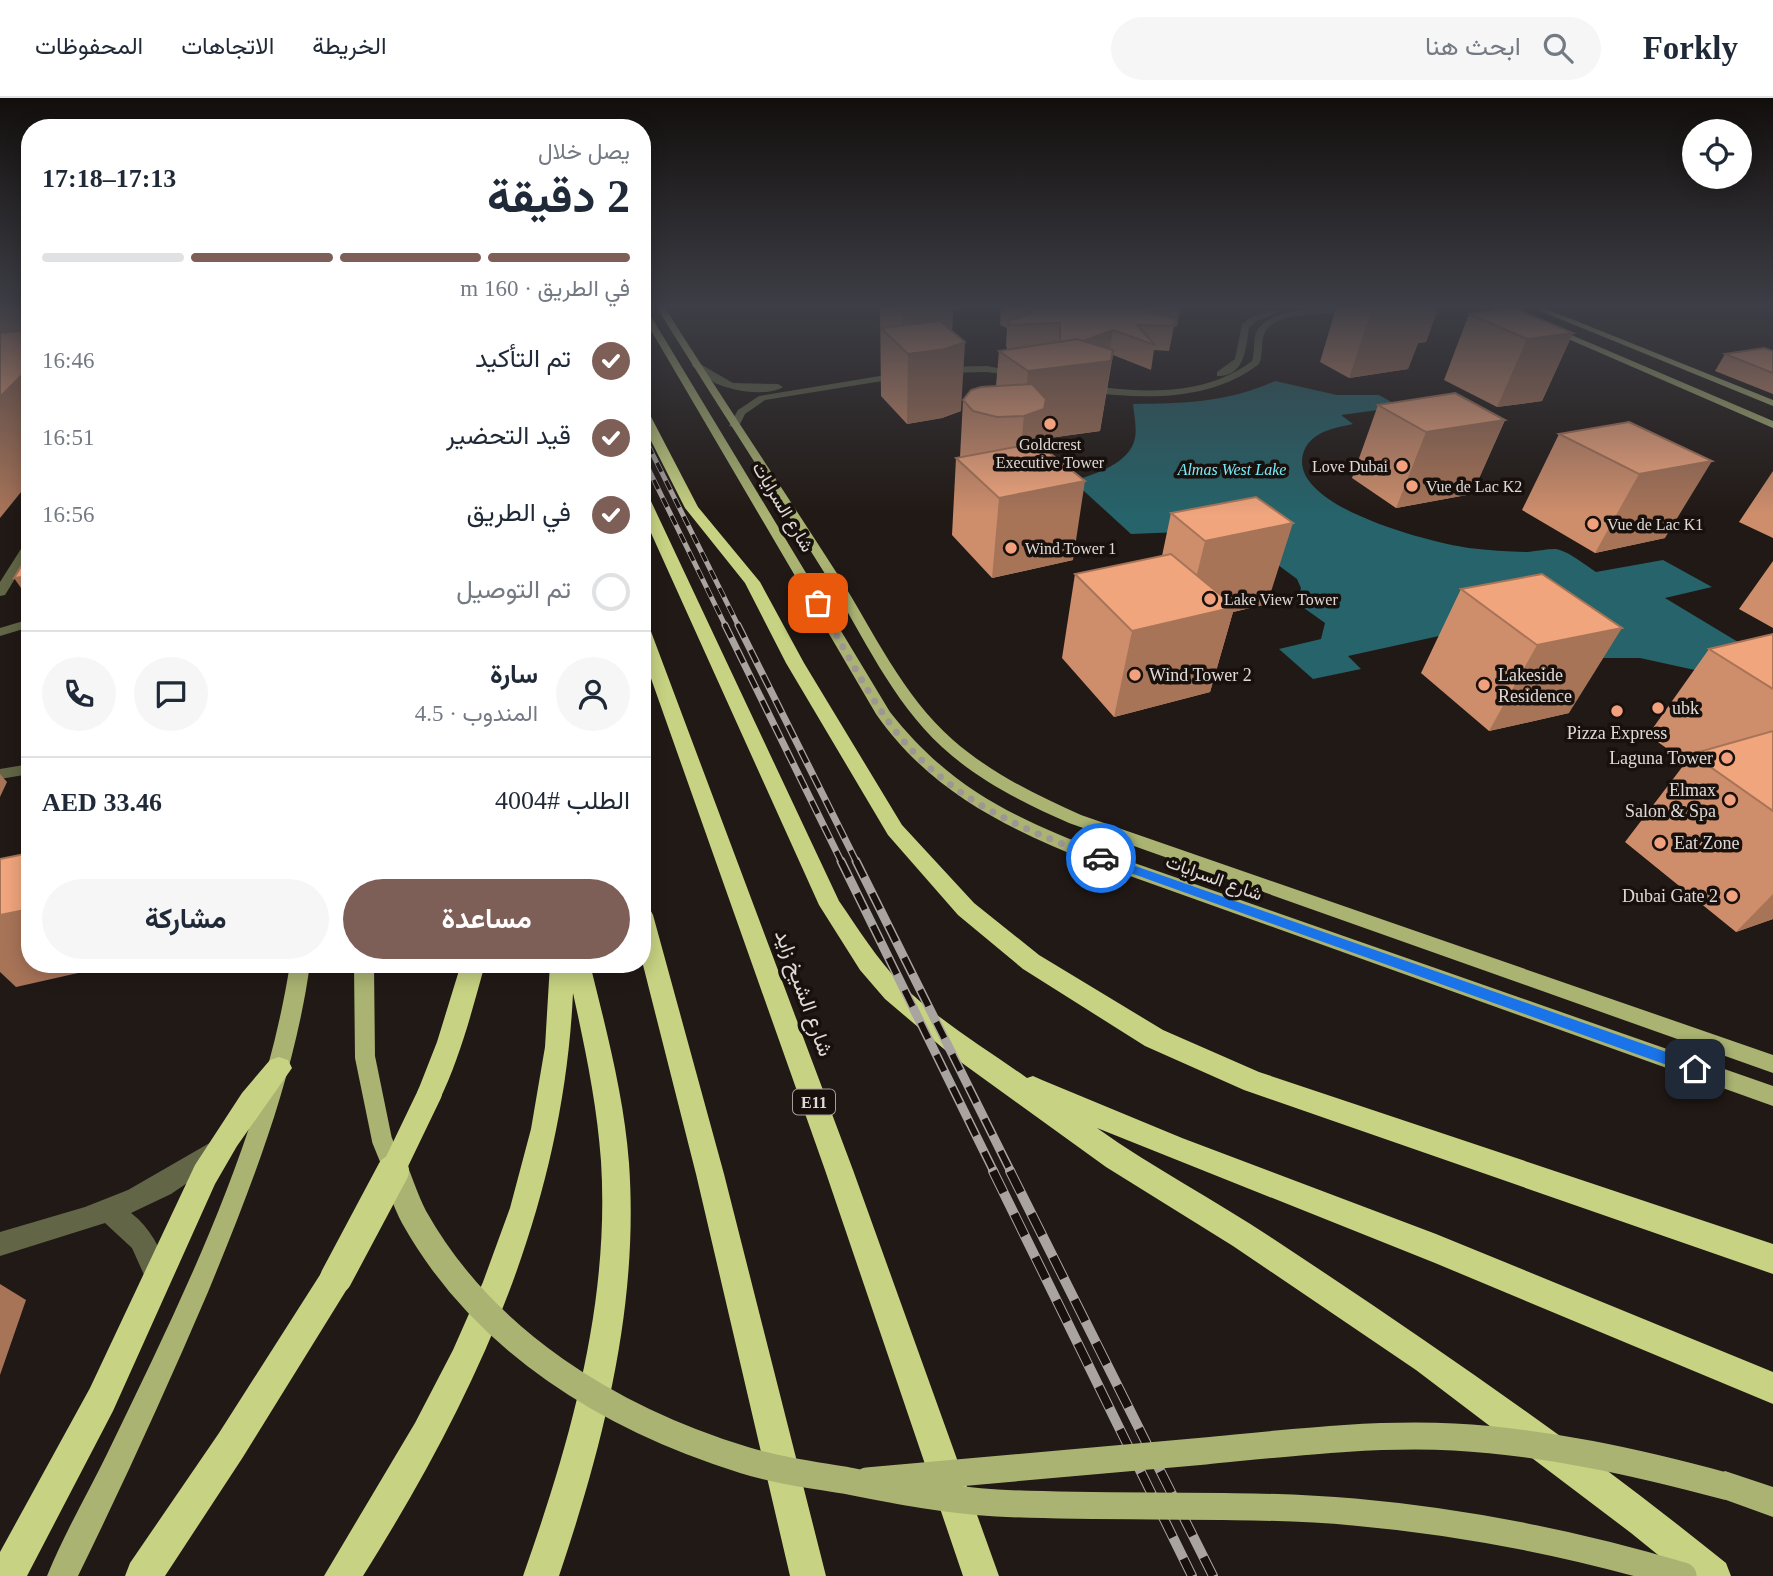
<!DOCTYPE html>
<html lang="ar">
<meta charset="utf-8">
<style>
body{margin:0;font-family:"Times New Roman",Vazirmatn,serif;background:#f6f6f7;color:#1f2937;direction:rtl;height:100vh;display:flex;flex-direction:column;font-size:26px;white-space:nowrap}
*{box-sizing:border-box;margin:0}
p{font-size:23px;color:#747a83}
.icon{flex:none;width:38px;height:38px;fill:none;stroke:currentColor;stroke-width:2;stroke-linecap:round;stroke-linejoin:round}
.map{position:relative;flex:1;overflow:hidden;direction:ltr}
.sheet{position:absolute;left:21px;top:21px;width:630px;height:854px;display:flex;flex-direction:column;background:#fff;border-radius:28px;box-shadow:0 4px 18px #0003;direction:rtl}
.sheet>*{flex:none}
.controls{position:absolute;left:1682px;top:21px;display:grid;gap:14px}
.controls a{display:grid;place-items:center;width:70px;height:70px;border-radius:50%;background:#fff;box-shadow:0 4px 18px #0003;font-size:35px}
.pin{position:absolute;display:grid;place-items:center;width:60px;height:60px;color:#fff;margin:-30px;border-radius:14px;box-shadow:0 4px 10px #0006}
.courier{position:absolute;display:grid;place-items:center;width:70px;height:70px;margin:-35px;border:5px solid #1a73e8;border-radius:50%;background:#fff;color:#222;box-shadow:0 2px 9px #0007}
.summary em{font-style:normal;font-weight:700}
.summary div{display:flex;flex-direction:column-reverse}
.summary{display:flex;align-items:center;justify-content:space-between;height:119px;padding:0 21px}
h1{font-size:46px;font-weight:700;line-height:52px}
.bar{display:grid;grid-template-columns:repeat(4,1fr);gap:10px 7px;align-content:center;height:84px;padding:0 21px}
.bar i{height:9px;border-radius:5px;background:#e0e1e3}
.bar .on{background:#7e5f57}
.bar p{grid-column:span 4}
.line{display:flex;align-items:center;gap:18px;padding:0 21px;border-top:2px solid #e0e1e3}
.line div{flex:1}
.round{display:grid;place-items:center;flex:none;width:74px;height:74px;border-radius:37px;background:#f6f6f7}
ol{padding:0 21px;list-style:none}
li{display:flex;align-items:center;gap:21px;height:77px}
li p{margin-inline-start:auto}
li .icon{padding:7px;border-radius:50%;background:#7e5f57;color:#fff;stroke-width:4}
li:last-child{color:#747a83}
li i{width:38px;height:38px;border:4px solid #e0e1e3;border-radius:50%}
.cta{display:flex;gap:14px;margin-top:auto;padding:14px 21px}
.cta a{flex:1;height:80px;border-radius:42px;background:#7e5f57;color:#fff;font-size:28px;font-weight:700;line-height:80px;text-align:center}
.cta a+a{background:#f6f6f7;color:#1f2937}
header{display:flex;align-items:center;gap:42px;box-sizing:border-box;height:98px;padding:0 35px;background:#fff;border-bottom:2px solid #e0e1e3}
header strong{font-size:33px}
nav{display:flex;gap:38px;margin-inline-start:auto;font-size:24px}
.search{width:490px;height:63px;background:#f6f6f7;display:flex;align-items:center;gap:18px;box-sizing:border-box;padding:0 24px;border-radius:38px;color:#747a83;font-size:26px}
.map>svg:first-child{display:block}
.water{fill:#26636a}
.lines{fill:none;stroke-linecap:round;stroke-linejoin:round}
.minor{fill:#626647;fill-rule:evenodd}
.major{fill:#aab372;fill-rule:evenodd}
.highway{fill:#c7d282;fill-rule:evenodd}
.rail-far4-casing{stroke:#aaa4a1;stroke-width:4.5}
.rail-far3-casing{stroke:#aaa4a1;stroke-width:5}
.rail-far2-casing{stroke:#aaa4a1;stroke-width:7}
.rail-far1-casing{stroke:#aaa4a1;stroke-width:9}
.rail-casing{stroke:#aaa4a1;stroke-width:10}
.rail-far4{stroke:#18100c;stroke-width:2.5;stroke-dasharray:8;stroke-linecap:butt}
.rail-far3{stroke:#18100c;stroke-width:3.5;stroke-dasharray:10;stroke-linecap:butt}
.rail-far2{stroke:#18100c;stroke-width:4.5;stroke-dasharray:14;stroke-linecap:butt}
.rail-far1{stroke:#18100c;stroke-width:6;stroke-dasharray:18;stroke-linecap:butt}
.rail{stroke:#18100c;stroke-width:8;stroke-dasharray:24;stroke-linecap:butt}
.major-bridge-far1{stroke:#aab372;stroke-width:20}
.major-bridge{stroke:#aab372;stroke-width:27}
.highway-bridge-far1{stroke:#c7d282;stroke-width:24}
.highway-bridge{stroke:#c7d282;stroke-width:32}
.wall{fill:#ce8e6c}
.shaded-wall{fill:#a87458}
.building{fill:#f0a57d;stroke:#a87458;stroke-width:2}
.route{fill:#1a73e8}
.done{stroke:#9d9693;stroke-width:7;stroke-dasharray:0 12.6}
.poi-dot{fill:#f2a17e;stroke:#18100c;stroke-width:2.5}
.labels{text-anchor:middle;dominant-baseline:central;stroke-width:7;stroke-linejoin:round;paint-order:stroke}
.far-poi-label{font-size:16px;fill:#e0dad7;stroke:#18100c;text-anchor:start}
.far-water-label{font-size:16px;font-style:italic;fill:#76ebf8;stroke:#18100c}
.shield{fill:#18100c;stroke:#a49d9a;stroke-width:2}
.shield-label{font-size:16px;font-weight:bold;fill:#e0dad7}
.street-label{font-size:18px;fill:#e0dad7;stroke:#18100c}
.poi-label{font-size:18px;fill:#e0dad7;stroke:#18100c;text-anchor:start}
.near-street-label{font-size:21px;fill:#e0dad7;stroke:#18100c}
</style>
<header>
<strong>Forkly</strong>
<div class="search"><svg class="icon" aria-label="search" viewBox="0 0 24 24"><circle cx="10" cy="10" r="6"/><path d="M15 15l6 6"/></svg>ابحث هنا</div>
<nav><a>الخريطة</a><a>الاتجاهات</a><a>المحفوظات</a></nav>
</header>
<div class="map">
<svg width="1773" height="1478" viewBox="0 0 1773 1478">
<rect width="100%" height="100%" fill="#211915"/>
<path class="water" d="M1275,283L1337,297H1379L1400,309L1341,317L1353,326C1335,330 1312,333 1304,353C1283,408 1433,445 1469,450C1489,452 1509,454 1528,454C1537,453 1546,451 1555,451C1567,452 1585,467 1596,474L1663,462L1712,489L1665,500L1748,550L1713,576L1640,560H1593L1489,527L1348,558L1361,571L1313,581L1279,551L1321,541L1325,525L1297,505L1301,490L1297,481L1274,464L1181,434L1131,436L1073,383C1094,376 1130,366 1135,340C1137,329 1134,317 1133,306C1183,306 1230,304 1275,283Z"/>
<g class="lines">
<path class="minor" d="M1329,210H1360C1339,221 1280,208 1265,234C1260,243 1264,256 1259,266C1219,297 1166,301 1117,297C1105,296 1089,296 1079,290L1084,287C1140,295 1205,299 1252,263C1255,254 1253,244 1256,235C1266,212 1308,212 1329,210Z
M1487,210H1500L1519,216L1515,218Z
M1273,212L1280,214L1257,223L1249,229C1246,250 1245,279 1217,278V274L1235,261L1242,226L1251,219Z
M695,263L733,285L778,286L783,289C767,299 732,293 715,285C707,280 700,273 692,268V264Z
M987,268L1024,275L1019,278L987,274L942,275L937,272L942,269Z
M904,274L907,275V279L765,302L745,316L738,330L729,328L738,312L759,298Z
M30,442V456L5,497L0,498V484L26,443Z
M30,521V529L0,538V530Z
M30,666V676L0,681V671Z
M213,1043L221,1046L225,1054L221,1062L171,1096L131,1115C152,1131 162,1154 171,1179L167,1188L158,1192L149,1188L132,1150L105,1125L0,1158V1134L85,1109L128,1092Z"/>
<path class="major" d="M642,210H646L890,614C950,690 1012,719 1100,753L1773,988V1008L1088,763C1004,729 929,692 876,616L642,217Z
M657,210H665C722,300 781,388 838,477C874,534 902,597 953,642C991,675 1036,697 1081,717L1773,957V975L1069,725C1024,705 979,683 942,649C891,602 863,537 827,479C771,389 713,300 657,210Z
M1497,210H1508L1773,323V330Z
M1533,210H1544L1773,302V308Z
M290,866H310C294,981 252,1087 208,1194C167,1290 124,1384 78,1478H47C64,1436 88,1395 108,1354C183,1199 263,1038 290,866Z
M1725,1373L1773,1389V1419L1715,1398L1710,1388L1715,1378Z"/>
<path class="highway" d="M642,310L648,313L698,409L760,484L804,565L902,727L974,805L1039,857L1163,932L1259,974L1773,1146V1176L1244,992L1145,948L1023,871L958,817L888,737L786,565L745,485L685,410L642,325Z
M642,395L649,399L839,803C859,832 877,861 901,886C939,923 985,950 1027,980L1033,978L1042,982L1182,1040L1436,1136L1773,1274V1306L1435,1165L1097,1030C1153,1070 1215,1102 1272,1140C1428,1243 1581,1348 1726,1465L1731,1478H1684L1631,1435L1416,1272L1233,1148L1106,1069L951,957L885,901L860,872L819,807L642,415Z
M642,526L650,531L853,1072L999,1478H963L825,1072L642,555Z
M642,808L650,811L653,817L724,1076L826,1478H790L696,1076L642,863Z
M461,866H485C472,913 460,960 439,1003L430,1007L421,1003L417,995L437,944Z
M550,866H590C606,931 624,998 629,1065C639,1207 604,1344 559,1478H523C570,1345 610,1206 601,1063C597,1006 585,950 573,895C563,1111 476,1298 363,1478H324L415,1325L453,1252L483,1184L510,1110L531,1031L545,949Z
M279,959L288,962L292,970L237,1048L215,1086L113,1313L27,1478H0V1454L90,1290L195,1067L242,995L270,962Z
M336,1165L347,1169L351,1180L347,1191L243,1359L165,1478H125L130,1465L219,1335L325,1169Z"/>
<defs>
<path id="rail-far4" d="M642,335L649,349"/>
<path id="rail-far3" d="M648,347L739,529
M645,364L726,529"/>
<path id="rail-far2" d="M725,527L842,765
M738,527L857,765"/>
<path id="rail-far1" d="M841,763L994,1074
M856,763L1011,1074"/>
<path id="rail" d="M993,1073L1192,1478
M1010,1073L1213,1478"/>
</defs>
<use href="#rail-far4" class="rail-far4-casing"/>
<use href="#rail-far3" class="rail-far3-casing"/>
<use href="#rail-far2" class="rail-far2-casing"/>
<use href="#rail-far1" class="rail-far1-casing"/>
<use href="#rail" class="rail-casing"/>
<use href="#rail-far4" class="rail-far4"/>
<use href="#rail-far3" class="rail-far3"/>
<use href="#rail-far2" class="rail-far2"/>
<use href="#rail-far1" class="rail-far1"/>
<use href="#rail" class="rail"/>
<path class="major-bridge-far1" d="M364,868L365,959L382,1042L395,1074"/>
<path class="major-bridge" d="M395,1073C401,1088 406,1104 414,1119C484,1244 611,1321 744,1362C779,1373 814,1377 849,1383C899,1393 947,1402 997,1405C1116,1411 1236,1404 1354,1414C1466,1424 1576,1446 1683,1478
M867,1383C980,1373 1093,1364 1205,1353C1288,1345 1371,1335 1454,1339C1546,1344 1636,1364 1725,1388"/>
<path class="highway-bridge-far1" d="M392,1074L430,995"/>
<path class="highway-bridge" d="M336,1180L393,1073"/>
</g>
<path class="wall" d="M880,210H966L953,213L952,233L961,313L942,320L907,326L881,298Z
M1001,210H1180L1177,228L1174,229L1169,253L1154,252L1151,272L1113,257L1100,333L1042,341L1041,348L1073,462L992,480L952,437L956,360L960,359L963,302L996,288L999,253L1013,251H1007L1006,247L1007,230L1000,227Z
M1336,210H1438L1426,244L1418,245L1408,271L1349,280L1320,264Z
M1469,216L1573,235L1542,303L1497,309L1444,282Z
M1773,253V296L1715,273L1725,256Z
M1378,307L1505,322L1472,396L1396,410L1352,380Z
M1629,324L1665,440L1595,455L1522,412L1559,336Z
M1773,373V440L1739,424Z
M1256,399L1267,506L1233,514L1210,594L1114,619L1062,560L1075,476L1162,458L1171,415Z
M1773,463V530L1739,511Z
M1542,476L1569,615L1489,633L1421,575L1461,491Z
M1773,536V821L1736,834L1625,744L1686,664L1648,637L1709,551Z"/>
<path class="shaded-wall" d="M0,210H30V237L0,267Z
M902,210H966L953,213L951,249L965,244L961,313L942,320L907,326L908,256L902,250Z
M1165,210H1180L1177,228L1174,229L1149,215Z
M1395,210H1438L1426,244L1418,245L1408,271L1349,280L1371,214Z
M1113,232L1109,256L1113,252L1100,333L1042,341L1038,374L1017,392L1028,273L1060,251Z
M1573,235L1542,303L1497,309L1527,241Z
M30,269V383L0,420V299Z
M642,292L645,309H642Z
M1505,322L1472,396L1396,410L1426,334Z
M642,323L644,336L642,341Z
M1712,363L1665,440L1595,455L1639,376Z
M1085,383L1073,462L992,480L999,400Z
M1293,425L1267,506L1233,514L1210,594L1114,619L1132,533L1186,521L1205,443Z
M30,478V503L14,480Z
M1622,530L1569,615L1489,633L1537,547Z
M0,676L7,684L0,699Z
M1773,796V821L1736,834Z
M30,811V866H118L16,889L0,874V817Z
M0,1186L26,1202L0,1277Z"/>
<path class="building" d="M1020,210H1165L1149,215L1175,221L1174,228L1137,227L1155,247L1113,232L1083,243L1077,241L1060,244V225L1009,227L1008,223L1033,215Z
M1361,210H1404L1371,214Z
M1514,210L1573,235L1527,241L1469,216Z
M30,223V269L0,299V235L21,233Z
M940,223L965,244L945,251L908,256L881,230Z
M1077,241L1113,252L1111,263L1028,273L999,253Z
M1764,250L1773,253V275L1725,256Z
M1032,286L1046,301L1044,311L1024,318L997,319L973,313L963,302L971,292L981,289Z
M1455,295L1505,322L1426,334L1378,307Z
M1629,324L1712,363L1639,376L1559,336Z
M1037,345L1085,383L999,400L956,360Z
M1256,399L1293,425L1205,443L1171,415Z
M30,454V478L14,480Z
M1171,456L1235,509L1132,533L1075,476Z
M1542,476L1622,530L1537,547L1461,491Z
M1773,536V591L1709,551Z
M1773,633V713L1692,656Z
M30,755V811L0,817V761Z"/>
<linearGradient id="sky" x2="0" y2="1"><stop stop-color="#120e0c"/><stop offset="0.5" stop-color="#3d3e46"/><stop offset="1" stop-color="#3d3e46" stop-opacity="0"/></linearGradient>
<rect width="1773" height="417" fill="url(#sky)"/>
<path class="route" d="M1101,756L1695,964L1702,971L1695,977L1097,763L1095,760Z"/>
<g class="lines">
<path class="done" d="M818,505C844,548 869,602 902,641C953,703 1027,734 1101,760"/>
</g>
<g class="poi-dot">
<circle cx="1050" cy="326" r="7"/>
<circle cx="1402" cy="368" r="7"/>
<circle cx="1412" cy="388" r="7"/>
<circle cx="1593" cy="426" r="7"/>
<circle cx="1011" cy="450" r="7"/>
<circle cx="1210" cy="501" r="7"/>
<circle cx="1135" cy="577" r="7"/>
<circle cx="1484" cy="587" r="7"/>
<circle cx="1658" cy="610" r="7"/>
<circle cx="1617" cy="613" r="7"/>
<circle cx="1727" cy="660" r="7"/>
<circle cx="1730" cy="702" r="7"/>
<circle cx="1660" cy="745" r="7"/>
<circle cx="1732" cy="798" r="7"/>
</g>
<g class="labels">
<g class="far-poi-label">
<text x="1050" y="346" text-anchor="middle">Goldcrest<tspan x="1050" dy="18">Executive Tower</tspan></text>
<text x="1388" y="368" text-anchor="end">Love Dubai</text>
<text x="1426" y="388">Vue de Lac K2</text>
<text x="1607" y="426">Vue de Lac K1</text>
<text x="1025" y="450">Wind Tower 1</text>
<text x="1224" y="501">Lake View Tower</text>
</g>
<g class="far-water-label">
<text x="1232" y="371">Almas West Lake</text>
</g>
<rect class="shield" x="793" y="991.5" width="42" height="25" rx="5"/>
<g class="shield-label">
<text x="814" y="1004">E11</text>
</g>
<g class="street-label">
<text transform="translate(783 409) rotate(59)">شارع السرايات</text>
<text transform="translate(1214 780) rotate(20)">شارع السرايات</text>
</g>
<g class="poi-label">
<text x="1149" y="577">Wind Tower 2</text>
<text x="1498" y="577">Lakeside<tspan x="1498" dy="21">Residence</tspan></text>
<text x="1672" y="610">ubk</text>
<text x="1617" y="635" text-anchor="middle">Pizza Express</text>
<text x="1713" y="660" text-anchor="end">Laguna Tower</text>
<text x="1716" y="692" text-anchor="end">Elmax<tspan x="1716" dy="21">Salon &amp; Spa</tspan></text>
<text x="1674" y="745">Eat Zone</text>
<text x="1718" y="798" text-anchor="end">Dubai Gate 2</text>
</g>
<g class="near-street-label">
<text transform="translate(804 895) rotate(70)">شارع الشيخ زايد</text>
</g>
</g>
</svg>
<div class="controls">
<a><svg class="icon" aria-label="locate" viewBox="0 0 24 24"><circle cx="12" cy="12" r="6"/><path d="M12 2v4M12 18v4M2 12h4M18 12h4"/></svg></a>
</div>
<div class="pin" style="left:818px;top:505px;background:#ea580c"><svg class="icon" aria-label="bag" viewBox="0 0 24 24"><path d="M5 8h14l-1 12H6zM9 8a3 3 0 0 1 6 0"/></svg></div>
<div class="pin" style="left:1695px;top:971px;background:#1f2937"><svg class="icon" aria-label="home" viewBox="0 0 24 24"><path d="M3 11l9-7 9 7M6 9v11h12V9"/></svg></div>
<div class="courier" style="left:1101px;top:760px"><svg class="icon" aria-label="car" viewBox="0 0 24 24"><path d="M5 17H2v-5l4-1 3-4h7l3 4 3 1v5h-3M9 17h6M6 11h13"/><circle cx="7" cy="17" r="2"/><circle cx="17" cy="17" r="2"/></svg></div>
<section class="sheet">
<div class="summary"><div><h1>2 دقيقة</h1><p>يصل خلال</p></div><em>17:13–17:18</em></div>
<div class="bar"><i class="on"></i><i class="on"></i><i class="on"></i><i></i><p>في الطريق · 160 m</p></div>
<ol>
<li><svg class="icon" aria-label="check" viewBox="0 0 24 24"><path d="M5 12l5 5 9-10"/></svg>تم التأكيد<p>16:46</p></li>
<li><svg class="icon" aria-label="check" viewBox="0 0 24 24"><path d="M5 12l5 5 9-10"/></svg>قيد التحضير<p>16:51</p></li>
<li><svg class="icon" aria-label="check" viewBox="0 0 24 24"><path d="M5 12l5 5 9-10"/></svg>في الطريق<p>16:56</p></li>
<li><i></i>تم التوصيل</li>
</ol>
<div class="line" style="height:126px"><a class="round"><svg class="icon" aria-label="person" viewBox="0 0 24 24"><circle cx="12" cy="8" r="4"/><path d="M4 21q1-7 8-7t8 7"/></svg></a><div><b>سارة</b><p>المندوب · 4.5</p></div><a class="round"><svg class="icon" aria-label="chat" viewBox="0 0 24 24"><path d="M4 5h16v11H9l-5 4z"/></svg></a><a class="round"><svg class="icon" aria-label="phone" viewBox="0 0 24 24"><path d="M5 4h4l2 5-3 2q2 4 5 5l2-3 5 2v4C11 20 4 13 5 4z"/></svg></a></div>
<div class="line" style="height:91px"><div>الطلب #4004</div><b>AED 33.46</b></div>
<div class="cta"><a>مساعدة</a><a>مشاركة</a></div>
</section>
</div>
